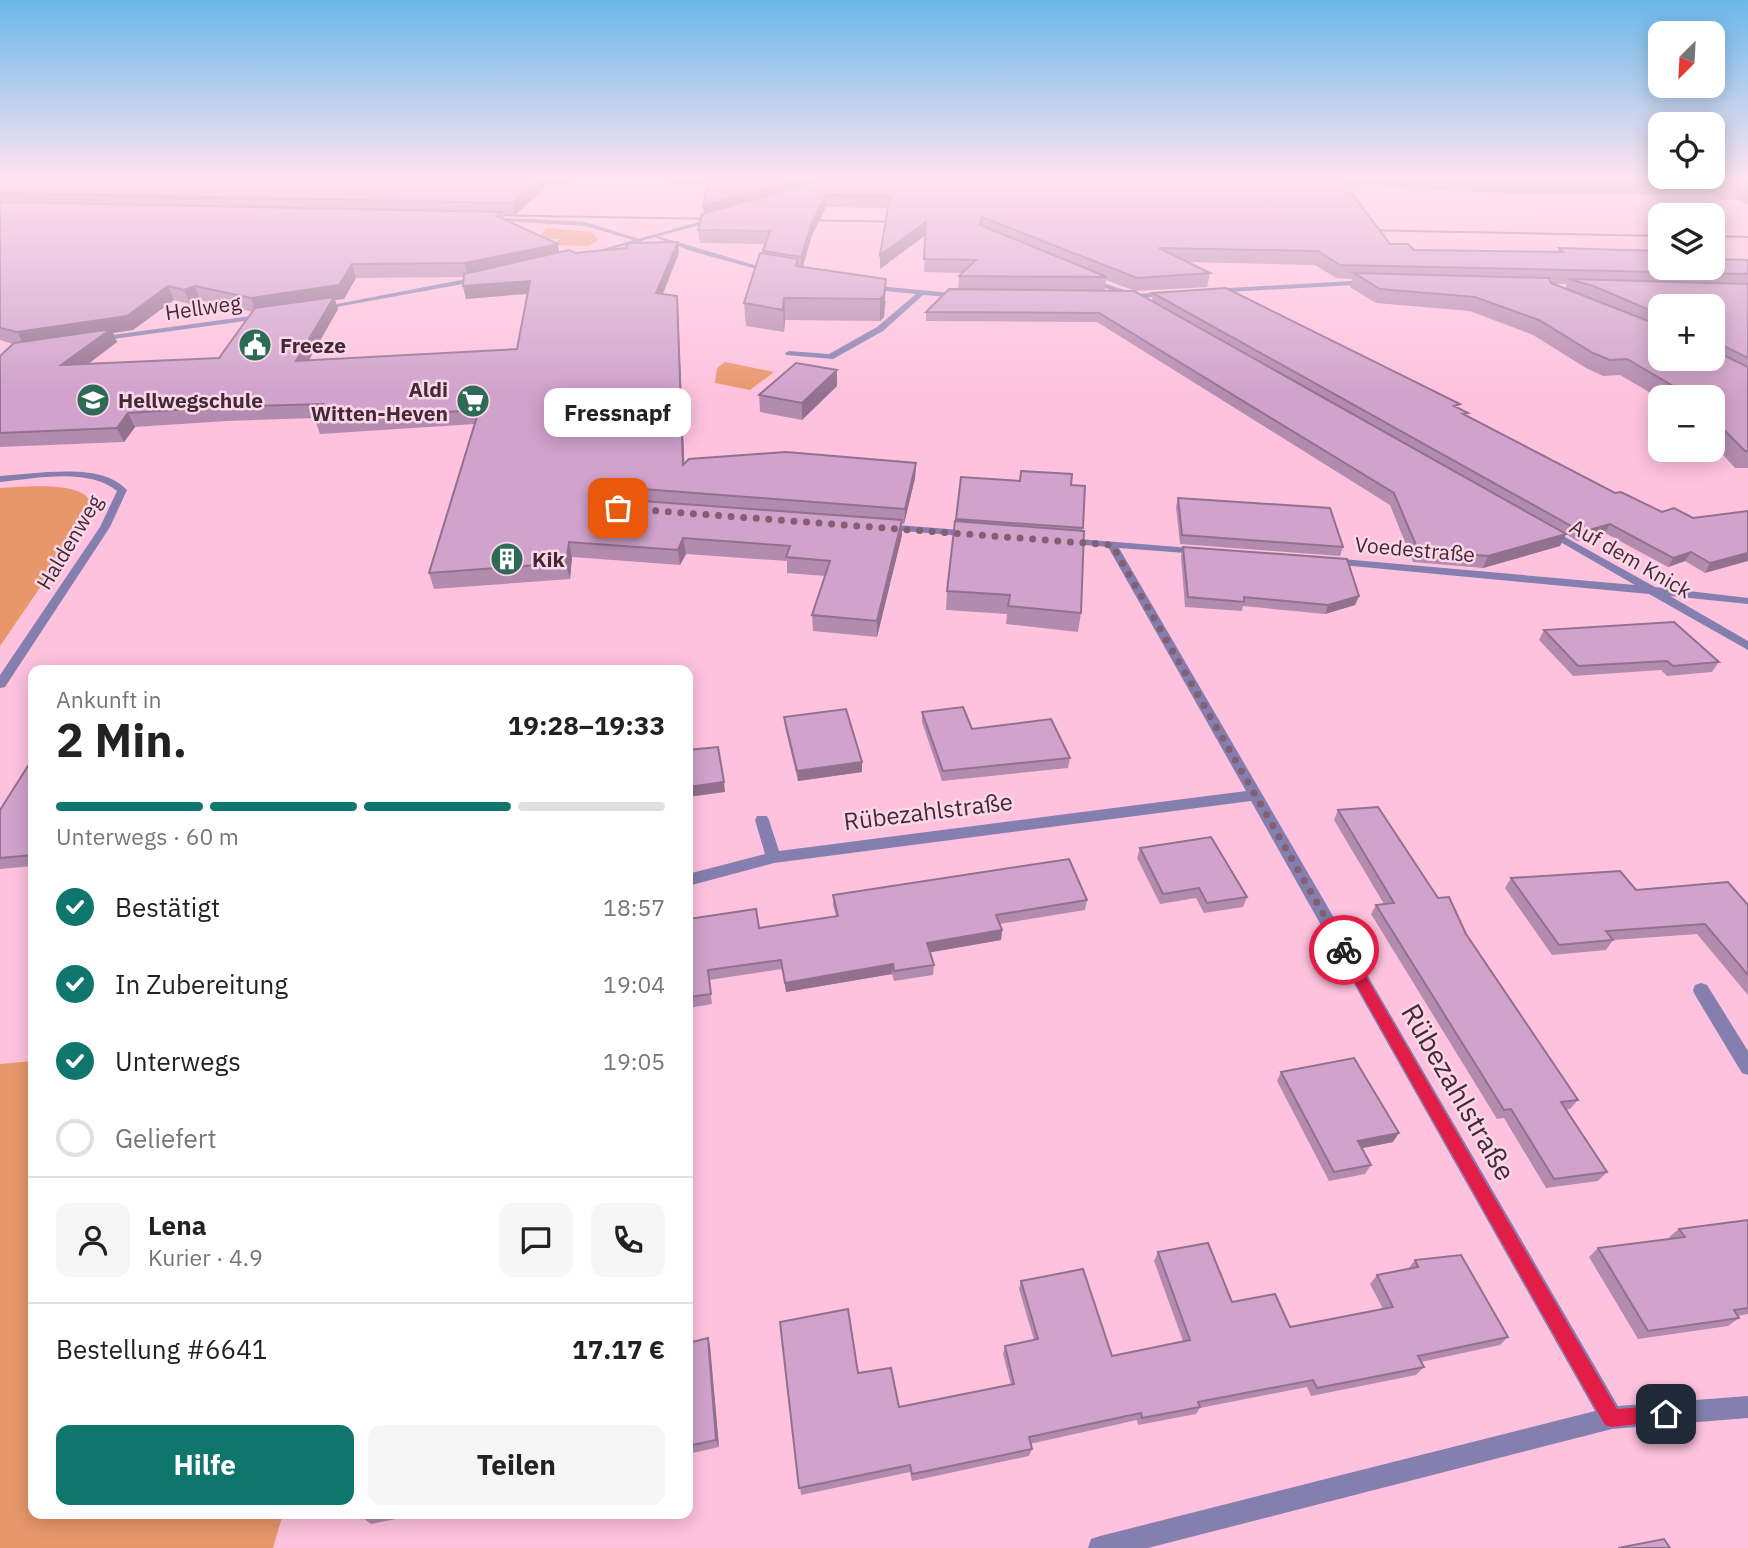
<!DOCTYPE html>
<html lang="de">
<meta charset="utf-8">
<style>
body{margin:0;font-family:"IBM Plex Sans",sans-serif;background:#f6f6f6;color:#222;height:100vh;display:flex;flex-direction:column;font-size:26px;white-space:nowrap}
*{box-sizing:border-box;margin:0}
p{font-size:23px;color:#767676}
.icon{flex:none;width:38px;height:38px;fill:none;stroke:currentColor;stroke-width:2;stroke-linecap:round;stroke-linejoin:round}
.map{position:relative;flex:1;overflow:hidden}
.panel{position:absolute;left:28px;top:665px;width:665px;height:854px;display:flex;flex-direction:column;background:#fff;border-radius:14px;box-shadow:0 4px 18px #0003}
.panel>*{flex:none}
.needle{width:46px;rotate:204deg}
.controls{position:absolute;left:1648px;top:21px;display:grid;gap:14px}
.controls a{display:grid;place-items:center;width:77px;height:77px;border-radius:14px;background:#fff;box-shadow:0 4px 18px #0003;font-size:35px}
.pin{position:absolute;display:grid;place-items:center;width:60px;height:60px;color:#fff;margin:-30px;border-radius:14px;box-shadow:0 4px 10px #0006}
.courier{position:absolute;display:grid;place-items:center;width:70px;height:70px;margin:-35px;border:5px solid #e11d48;border-radius:50%;background:#fff;color:#222;box-shadow:0 2px 9px #0007}
.bubble{position:absolute;height:49px;border-radius:14px;background:#fff;box-shadow:0 4px 18px #0003;font-size:23px;font-weight:700;line-height:49px;text-align:center}
.head em{font-style:normal;font-weight:700}
.head div{display:flex;flex-direction:column-reverse}
.head{display:flex;align-items:center;justify-content:space-between;height:119px;padding:0 28px}
h1{font-size:46px;font-weight:700;line-height:52px}
.bar{display:grid;grid-template-columns:repeat(4,1fr);gap:10px 7px;align-content:center;height:84px;padding:0 28px}
.bar i{height:9px;border-radius:5px;background:#e0e0e0}
.bar .active{background:#0f766e}
.bar p{grid-column:span 4}
.line{display:flex;align-items:center;gap:18px;padding:0 28px;border-top:2px solid #e0e0e0}
.line div{flex:1}
.round{display:grid;place-items:center;flex:none;width:74px;height:74px;border-radius:14px;background:#f6f6f6}
ol{padding:0 28px;list-style:none}
li{display:flex;align-items:center;gap:21px;height:77px}
li p{margin-inline-start:auto}
li .icon{padding:7px;border-radius:50%;background:#0f766e;color:#fff;stroke-width:4}
li:last-child{color:#767676}
li i{width:38px;height:38px;border:4px solid #e0e0e0;border-radius:50%}
.cta{display:flex;gap:14px;margin-top:auto;padding:14px 28px}
.cta a{flex:1;height:80px;border-radius:14px;background:#0f766e;color:#fff;font-size:28px;font-weight:700;line-height:80px;text-align:center}
.cta a+a{background:#f6f6f6;color:#222}
.map>svg:first-child{display:block}
.green{fill:#e8976b}
.lines{fill:none;stroke-linecap:round;stroke-linejoin:round}
.minor{fill:#847fae;fill-rule:evenodd}
.tertiary{fill:#847fae;fill-rule:evenodd}
.tram{stroke:#936c7f;stroke-width:2}
.wall{fill:#b38baf;fill-rule:evenodd}
.shaded-wall{fill:#92718f}
.building{fill:#d0a2cc;stroke:#92718f;stroke-width:2}
.route{fill:#e11d48}
.done{stroke:#835f71;stroke-width:7;stroke-dasharray:0 12.6}
.labels{text-anchor:middle;dominant-baseline:central;stroke-width:5;stroke-linejoin:round;paint-order:stroke}
.far-street-label{font-size:21px;fill:#412a36;stroke:#fcd7e8}
.far-poi-label{font-size:21px;font-weight:bold;fill:#412a36;stroke:#fcd7e8;text-anchor:start}
.street-label{font-size:24px;fill:#412a36;stroke:#fcd7e8}
.near-street-label{font-size:28px;fill:#412a36;stroke:#fcd7e8}
</style>
<div class="map">
<svg width="1748" height="1548" viewBox="0 0 1748 1548">
<rect width="100%" height="100%" fill="#fec2de"/>
<path class="green" d="M547,228L592,232L598,240L589,246L554,245L559,239H537Z
M725,362L774,372L750,390L715,383L717,368Z
M0,488C21,487 76,481 89,499L85,522L0,646Z
M33,1061V1514H283L273,1548H0V1064Z"/>
<g class="lines">
<path class="minor" d="M490,217L585,222L643,240L640,242L585,226L488,220Z
M654,235L775,271L771,273L694,252L654,237Z
M1085,277L1136,294L1170,292L1174,294L1170,296L1135,298L1085,281Z
M1369,280L1372,284L1211,293L1207,291L1211,289Z
M867,285L962,294L966,296L962,298L923,295L883,331L833,359L786,355L785,353L789,351L829,354L877,327L916,294L864,289V285Z
M47,472C74,471 107,469 127,490L110,527L5,687L0,688V675L100,527L117,491C87,467 35,479 0,482V476Z
M885,524L973,531L978,534L973,537L881,529L880,527Z
M1547,527L1655,587L1748,598V604L1670,596L1748,641V650L1649,594L1331,564L1325,561L1331,558L1635,585L1543,532V528Z
M1066,538L1203,549V553L1199,554L1119,548L1618,1406L1748,1396V1418L1612,1429L1148,1548H1088L1091,1539L1100,1536L1595,1411L1251,801L774,863L688,886V874L765,854L755,820L757,816H767L769,820L779,851L1246,791L1108,547L1062,543L1061,541Z
M1701,983L1707,985L1748,1051V1075L1742,1073L1695,995L1693,990L1695,985Z"/>
<path class="tertiary" d="M716,217L718,220L586,256L581,255Z
M482,276L485,280L320,310L316,308Z
M265,314L269,316L268,318L98,341L94,339L98,337Z"/>
<path class="tram" d="M485,215L719,219
M800,220L905,222
M1360,230L1661,236
M1713,236L1748,237"/>
</g>
<path class="wall" d="M0,178H578L570,186L548,185L515,215H503L504,219L559,253H575L678,242L679,253L663,294L678,309L684,464L916,463L915,478L904,524H902V535L877,637L813,631L812,615L825,576L787,573V561L686,554L680,565L572,557L570,579L434,589L429,573L475,424L320,434L315,420L316,418L227,421L135,427L124,442L0,447V356L13,344L0,340ZM464,277L463,286L466,299L528,294L517,349L309,360L338,309L335,300L344,299L356,278ZM174,300L190,304L200,300L253,312L219,358L88,364L117,342L113,333L133,330Z
M665,178H1748V205L1739,200H1722L1710,194H1524L1356,186L1355,190H1349L1390,244L1414,250L1558,252L1559,248L1661,268L1748,260V468H1735L1713,444V397H1661V399L1620,375L1603,376L1586,368L1533,335L1470,311L1376,303L1350,287L1352,279L1336,278L1315,265L1187,262L1210,273L1207,287L1135,291L1106,280L1105,291L1519,508L1152,300L1153,293L1458,408L1467,416L1615,493L1662,512L1693,518L1748,511L1705,573L1685,561L1668,567L1605,533L1577,541L1566,534L1560,546L1483,568L1413,562L1390,505L1097,322L926,321V312L958,290L959,276L962,273L924,272L926,235L880,269L888,208L826,207L812,235L803,267L886,301L884,317L880,321L785,320L784,332L746,326L744,303L765,244L700,243L698,230L704,214L703,206L708,186H666ZM1553,284H1567L1565,288ZM1661,306H1713V359H1661Z
M837,386L802,420L760,412L759,395Z
M961,477L1085,486L1082,531L1081,613L1078,632L1006,624L1007,614L946,610L947,591Z
M1178,498L1343,547L1340,556L1180,544L1176,507Z
M1183,547L1359,596L1355,605L1325,614L1243,606L1242,611L1185,607L1181,556Z
M1544,630L1719,662L1712,672L1667,676L1661,670L1573,676L1539,640Z
M922,712L972,729L1070,758L1068,768L942,781L922,722Z
M784,717L862,772L798,781L785,727Z
M33,758V866L0,869V810Z
M1338,810L1438,898L1466,934L1578,1100L1570,1109L1566,1110L1607,1172L1598,1181L1546,1188L1504,1118L1497,1119L1371,914L1376,905L1384,904L1334,820Z
M1140,848L1247,897L1243,907L1204,913L1196,898L1160,904L1137,858Z
M1511,878L1636,890L1748,905V995L1697,934L1613,940L1606,950L1552,955L1505,888Z
M833,895L1087,900L1085,910L999,924L1002,930L1001,940L930,952L934,965L933,975L894,981L892,974L786,992L782,969L709,980L712,1004L688,1008V919L759,928L836,916L833,905Z
M1281,1072L1393,1142L1362,1148L1371,1165L1365,1174L1329,1181L1277,1081Z
M1748,1220V1314L1738,1316L1739,1318L1728,1326L1638,1339L1589,1257L1598,1248L1670,1239L1669,1237L1679,1229Z
M1158,1252L1232,1302L1290,1327L1383,1309L1370,1284L1377,1275L1408,1269L1415,1260L1508,1337L1500,1345L1421,1362L1424,1367L1416,1375L1311,1396L1307,1387L1200,1408L1196,1414L1138,1425L1137,1420L1030,1444L1032,1449L1029,1456L912,1481L910,1472L801,1495L780,1322L858,1373L899,1407L1011,1385L1003,1354L1005,1346L1034,1340L1019,1289L1021,1281L1112,1356L1183,1341L1154,1261Z
M708,1338L710,1346L719,1447L688,1454V1343Z
M364,1514H420L371,1524L363,1518Z"/>
<path class="shaded-wall" d="M541,178H547L548,185L515,215L513,203Z
M569,178H578L570,186Z
M802,178H844L705,218L703,206Z
M826,195V207L812,235L801,271V257L812,223Z
M926,222V234L880,269V255Z
M678,242L679,253L658,305L656,293Z
M558,244L560,257L468,277L465,263Z
M352,264L356,278L344,299L335,300L338,309L301,374L256,313L251,298Z
M886,279L884,317L880,321V299Z
M530,281L533,293L466,299L463,286Z
M168,286L174,300L133,330L113,333L117,342L68,379L25,346L17,332Z
M195,286L200,300L190,304L184,290Z
M677,296L678,309L685,480L683,465Z
M784,298L785,320L784,332L783,310Z
M837,370V386L802,420V403Z
M128,413L135,427L124,442L117,428Z
M916,463L915,478L904,524L905,509Z
M616,487L618,502L608,492Z
M902,520V535L877,637V621Z
M1610,524L1605,533L1577,541L1582,532Z
M1566,534L1560,546L1483,568L1488,556Z
M683,538L686,554L680,565L678,550Z
M569,542L572,557L570,579L566,563Z
M1691,552L1685,561L1668,567L1673,558Z
M1748,553V561L1705,573L1710,563Z
M1359,596L1355,605L1325,614L1328,605Z
M862,762V772L798,781L797,771Z
M724,782L725,792L688,797V787Z
M1002,930L1001,940L927,953V943Z
M893,964L892,974L786,992L785,983Z
M1399,1133L1393,1142L1353,1150L1358,1141Z
M708,1338L710,1346L719,1447L716,1440Z"/>
<path class="building" d="M0,178H541L513,203L0,193Z
M709,178H802L703,206Z
M830,178H1357L1341,179L1390,244H1408L1414,250L1563,252L1559,248L1661,251V268H1713V259L1748,260V274L1340,265L1318,251L1159,248L1210,273L1137,278L982,217L980,225L1107,277L959,276L976,260L924,259L926,222L880,255L890,196L826,195L812,223L801,257L763,251L770,231L698,230L702,214Z
M1444,178H1748V190L1745,188H1728L1716,182H1529Z
M0,202L502,212L497,216L558,244L465,263L352,264L339,285L251,298L195,286L184,290L168,286L127,316L17,332L0,328Z
M678,242L656,293L677,296L683,465L689,459L786,452L916,463L905,509L616,487L608,492L615,499L902,520L877,621L812,615L830,561L786,557L790,546L683,538L678,550L569,542L566,563L429,573L479,410L315,420L323,404L221,407L128,413L117,428L0,433V356L14,343L111,329L61,365L219,358L255,308L334,297L296,361L517,349L530,281L463,286L464,274L569,250L575,253L626,248L628,243Z
M760,253L798,259L796,266L886,279L884,295L880,299L784,298L783,310L744,303Z
M1354,273L1549,278L1551,283L1661,326V359H1713V350L1748,367V451H1745L1713,419V397H1692L1627,359L1610,360L1593,353L1539,320L1475,297L1380,289Z
M1569,279L1748,284V358L1716,342H1713V306H1661V315L1596,287Z
M1226,288L1460,404L1454,406L1468,413L1463,414L1615,493L1621,492L1662,512L1674,508L1693,518L1748,511V553L1710,563L1691,552L1673,558L1610,524L1582,532L1153,293Z
M949,289L1134,291L1566,534L1488,556L1418,550L1394,493L1099,313L926,312Z
M796,363L837,370L802,403L759,395Z
M1021,471L1072,474L1071,485L1085,486L1083,528L956,519L961,477L1020,481Z
M1178,498L1330,508L1343,547L1182,535Z
M955,521L1084,531L1081,613L1008,606L1010,595L947,591Z
M1183,547L1347,559L1359,596L1328,605L1244,597V602L1188,597Z
M1674,622L1719,662L1673,666L1667,661L1578,666L1544,630Z
M963,707L972,729L1051,719L1070,758L943,771L922,712Z
M846,709L862,762L797,771L784,717Z
M718,747L724,782L688,787V750Z
M33,758V855L0,858V810Z
M1378,807L1438,898L1449,897L1466,934L1578,1100L1561,1102L1607,1172L1554,1179L1511,1109L1504,1110L1376,905L1394,903L1338,810Z
M1211,837L1247,897L1207,903L1199,888L1163,894L1140,848Z
M1069,859L1087,900L996,915L1002,930L927,943L934,965L894,971L893,964L785,983L781,960L708,970L711,994L688,997V919L756,909L759,928L798,922L838,916L833,895Z
M1620,871L1636,890L1728,882L1748,905V975L1705,924L1606,931L1613,940L1559,945L1511,878Z
M1354,1058L1399,1133L1358,1141L1371,1165L1334,1172L1281,1072Z
M1748,1220V1308L1734,1310L1739,1318L1648,1331L1598,1248L1685,1237L1679,1229Z
M1208,1243L1232,1302L1275,1294L1290,1327L1393,1307L1377,1275L1418,1267L1415,1260L1461,1255L1508,1337L1418,1356L1424,1367L1317,1388L1313,1380L1198,1402L1200,1407L1142,1418L1141,1413L1029,1437L1032,1449L912,1474L910,1465L799,1488L780,1322L848,1309L858,1373L891,1368L899,1407L1014,1384L1005,1346L1038,1339L1021,1281L1083,1269L1112,1356L1190,1340L1158,1252Z
M708,1338L716,1440L688,1446V1343Z
M364,1514H384L363,1518Z
M1664,1539L1670,1548H1618Z"/>
<linearGradient id="sky" x2="0" y2="1"><stop stop-color="#69b8ea"/><stop offset="0.45" stop-color="#ffe4f0"/><stop offset="1" stop-color="#ffe4f0" stop-opacity="0"/></linearGradient>
<rect width="1748" height="395" fill="url(#sky)"/>
<path class="route" d="M1344,945L1349,947L1617,1409L1666,1405L1673,1407L1676,1414L1673,1420L1612,1427L1605,1425L1339,954L1337,950Z"/>
<g class="lines">
<path class="done" d="M618,508L1112,545L1344,950"/>
</g>
<defs>
<symbol id="civic-disc" viewBox="-11 -11 22 22"><circle r="9.5" fill="#2e6b57" stroke="#fcd7e8"/><path d="M-.6-6.5H3V-4.5H.6V-3L4-1V1h2V6H-6V1h2V-1L-.6-3ZM-1.2 2.5V6h2.4V2.5Z" fill="#fff"/></symbol>
<symbol id="school-disc" viewBox="-11 -11 22 22"><circle r="9.5" fill="#2e6b57" stroke="#fcd7e8"/><path d="M0-5L7-2L0 1L-7-2ZM-4 1L0 2.5L4 1V4Q0 6-4 4Z" fill="#fff"/></symbol>
<symbol id="supermarket-disc" viewBox="-11 -11 22 22"><circle r="9.5" fill="#2e6b57" stroke="#fcd7e8"/><path d="M-6-5.5h2.5l.6 2H6L4.5 2H-2.5L-4.4-4H-6ZM-1.5 3.2a1.3 1.3 0 1 0 .1 0ZM3 3.2a1.3 1.3 0 1 0 .1 0Z" fill="#fff"/></symbol>
<symbol id="building-disc" viewBox="-11 -11 22 22"><circle r="9.5" fill="#2e6b57" stroke="#fcd7e8"/><path d="M-4-6H4V6H1V3H-1V6H-4ZM-2.5-4.3h1.7v1.8h-1.7ZM.8-4.3h1.7v1.8H.8ZM-2.5-1h1.7V.8h-1.7ZM.8-1h1.7V.8H.8Z" fill="#fff"/></symbol>
</defs>
<g fill-rule="evenodd">
<use href="#civic-disc" x="236" y="326" width="38" height="38"/>
<use href="#school-disc" x="74" y="381" width="38" height="38"/>
<use href="#supermarket-disc" x="454" y="382" width="38" height="38"/>
<use href="#building-disc" x="488" y="540" width="38" height="38"/>
</g>
<g class="labels">
<g class="far-street-label">
<text transform="translate(203 307) rotate(-8)">Hellweg</text>
<text transform="translate(69 542) rotate(-59)">Haldenweg</text>
<text transform="translate(1415 549) rotate(5)">Voedestraße</text>
<text transform="translate(1631 558) rotate(30)">Auf dem Knick</text>
</g>
<g class="far-poi-label">
<text x="280" y="345">Freeze</text>
<text x="448" y="389" text-anchor="end">Aldi<tspan x="448" dy="24">Witten-Heven</tspan></text>
<text x="118" y="400">Hellwegschule</text>
<text x="532" y="559">Kik</text>
</g>
<g class="street-label">
<text transform="translate(928 811) rotate(-7)">Rübezahlstraße</text>
</g>
<g class="near-street-label">
<text transform="translate(1459 1092) rotate(60)">Rübezahlstraße</text>
</g>
</g>
</svg>
<div class="controls">
<a><svg class="needle" viewBox="-14 -14 28 28"><path d="M0-13l5 13h-10z" fill="#e53935"/><path d="M0 13l5-13h-10z" fill="#767676"/></svg></a>
<a><svg class="icon" aria-label="locate" viewBox="0 0 24 24"><circle cx="12" cy="12" r="6"/><path d="M12 2v4M12 18v4M2 12h4M18 12h4"/></svg></a>
<a><svg class="icon" aria-label="layers" viewBox="0 0 24 24"><path d="M12 4l9 5-9 5-9-5zM3 14l9 5 9-5"/></svg></a>
<a>+</a>
<a>−</a>
</div>
<div class="pin" style="left:618px;top:508px;background:#ea580c"><svg class="icon" aria-label="bag" viewBox="0 0 24 24"><path d="M5 8h14l-1 12H6zM9 8a3 3 0 0 1 6 0"/></svg></div>
<div class="pin" style="left:1666px;top:1414px;background:#1f2937"><svg class="icon" aria-label="home" viewBox="0 0 24 24"><path d="M3 11l9-7 9 7M6 9v11h12V9"/></svg></div>
<div class="courier" style="left:1344px;top:950px"><svg class="icon" aria-label="bike" viewBox="0 0 24 24"><circle cx="6" cy="16" r="4"/><circle cx="18" cy="16" r="4"/><path d="M6 16l4-8h5l3 8M10 8l3 8H6M13 5h3"/></svg></div>
<div class="bubble" style="left:544px;top:388px;width:147px">Fressnapf</div>
<section class="panel">
<div class="head"><div><h1>2 Min.</h1><p>Ankunft in</p></div><em>19:28–19:33</em></div>
<div class="bar"><i class="active"></i><i class="active"></i><i class="active"></i><i></i><p>Unterwegs · 60 m</p></div>
<ol>
<li><svg class="icon" aria-label="check" viewBox="0 0 24 24"><path d="M5 12l5 5 9-10"/></svg>Bestätigt<p>18:57</p></li>
<li><svg class="icon" aria-label="check" viewBox="0 0 24 24"><path d="M5 12l5 5 9-10"/></svg>In Zubereitung<p>19:04</p></li>
<li><svg class="icon" aria-label="check" viewBox="0 0 24 24"><path d="M5 12l5 5 9-10"/></svg>Unterwegs<p>19:05</p></li>
<li><i></i>Geliefert</li>
</ol>
<div class="line" style="height:126px"><a class="round"><svg class="icon" aria-label="person" viewBox="0 0 24 24"><circle cx="12" cy="8" r="4"/><path d="M4 21q1-7 8-7t8 7"/></svg></a><div><b>Lena</b><p>Kurier · 4.9</p></div><a class="round"><svg class="icon" aria-label="chat" viewBox="0 0 24 24"><path d="M4 5h16v11H9l-5 4z"/></svg></a><a class="round"><svg class="icon" aria-label="phone" viewBox="0 0 24 24"><path d="M5 4h4l2 5-3 2q2 4 5 5l2-3 5 2v4C11 20 4 13 5 4z"/></svg></a></div>
<div class="line" style="height:91px"><div>Bestellung #6641</div><b>17.17 €</b></div>
<div class="cta"><a>Hilfe</a><a>Teilen</a></div>
</section>
</div>
